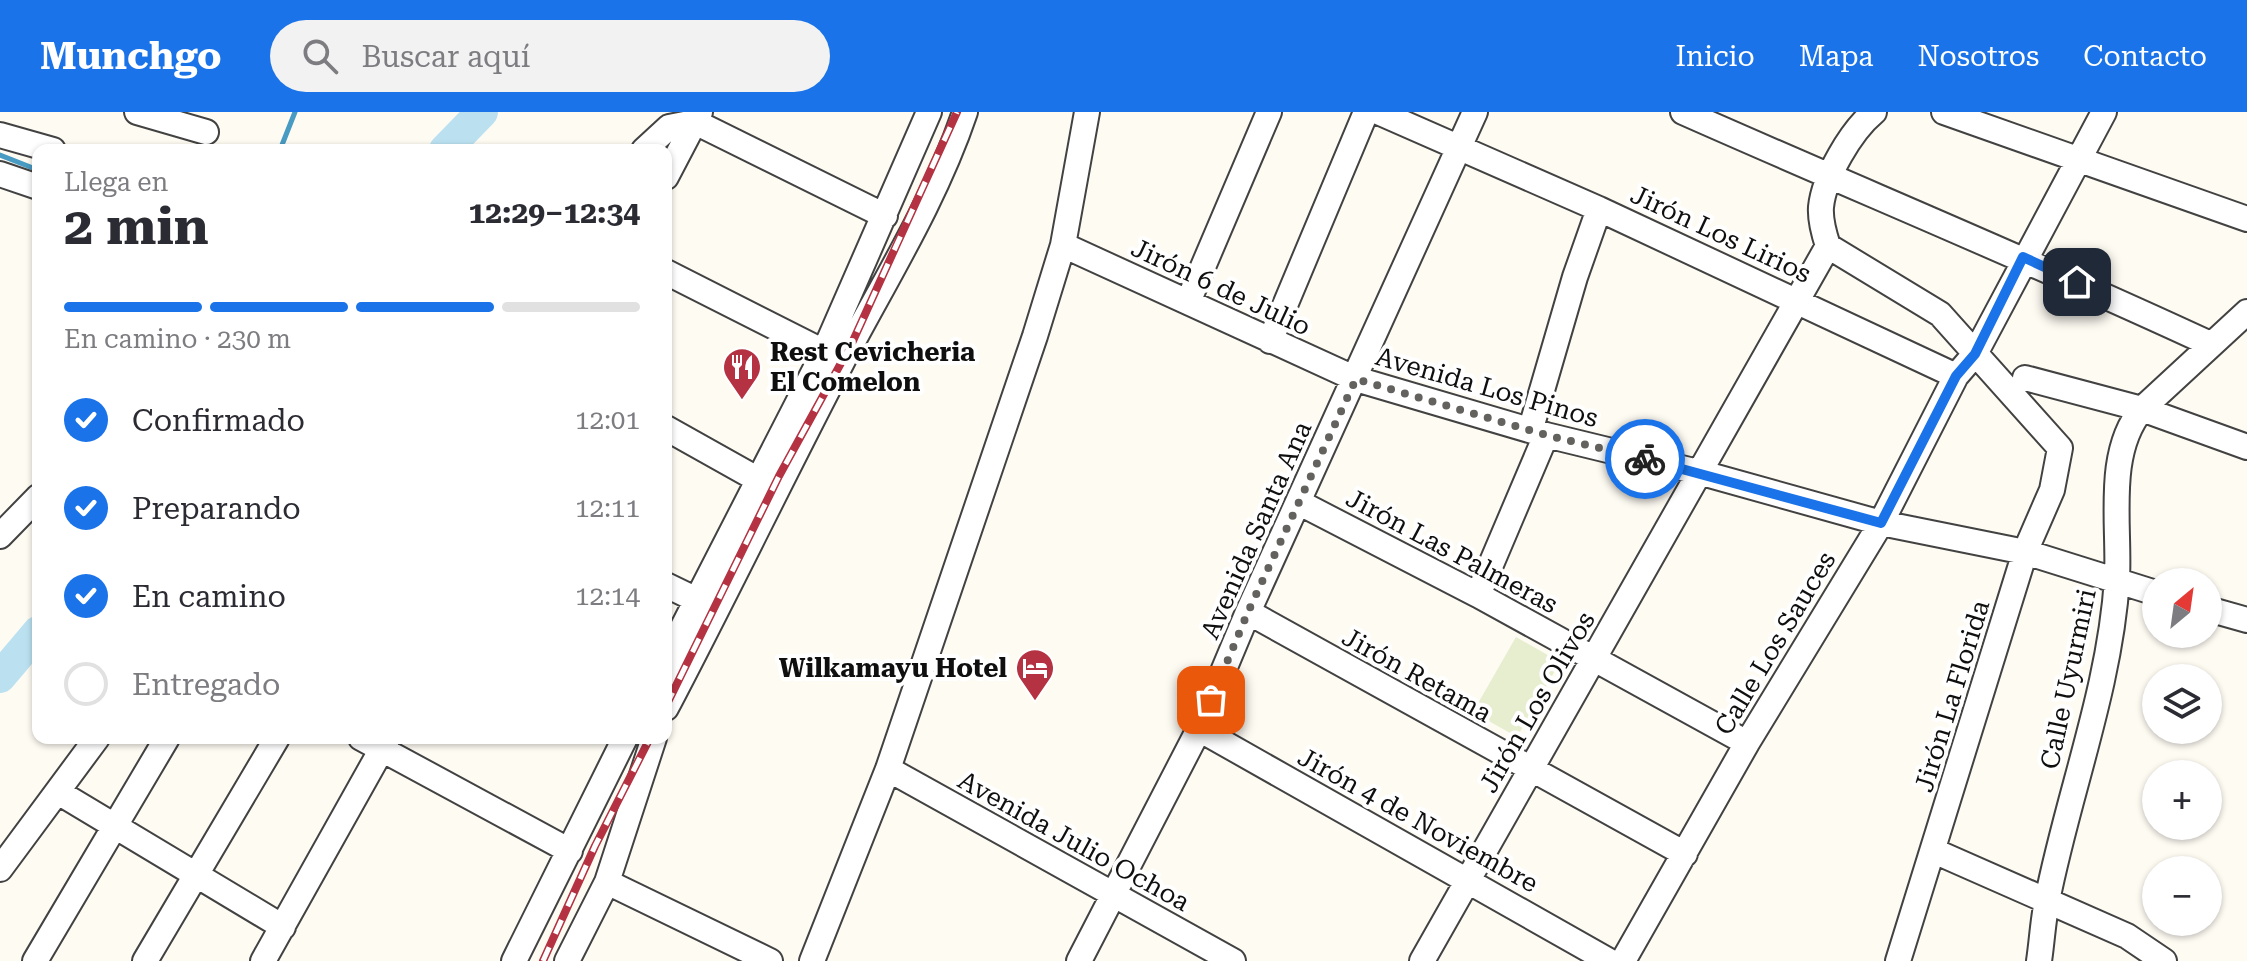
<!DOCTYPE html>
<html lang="es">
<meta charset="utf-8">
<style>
body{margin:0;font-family:"Roboto Serif",serif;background:#f2f2f3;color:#2b2b33;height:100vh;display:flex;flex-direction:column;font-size:30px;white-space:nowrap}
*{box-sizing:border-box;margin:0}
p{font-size:26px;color:#7c7c81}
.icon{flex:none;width:44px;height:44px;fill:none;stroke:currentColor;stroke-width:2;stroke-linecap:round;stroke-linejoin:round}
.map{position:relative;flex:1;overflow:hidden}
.drawer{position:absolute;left:32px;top:32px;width:640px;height:600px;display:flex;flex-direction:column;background:#fff;border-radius:16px;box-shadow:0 2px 6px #0004}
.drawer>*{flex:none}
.needle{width:52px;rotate:29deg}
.buttons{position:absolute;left:2142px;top:456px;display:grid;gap:16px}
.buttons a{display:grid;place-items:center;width:80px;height:80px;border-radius:50%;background:#fff;box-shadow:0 2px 6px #0004;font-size:40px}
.pin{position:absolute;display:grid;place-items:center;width:68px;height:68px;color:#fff;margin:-34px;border-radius:16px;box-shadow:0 4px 12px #0006}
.courier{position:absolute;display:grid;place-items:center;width:80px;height:80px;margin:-40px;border:6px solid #1a73e8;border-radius:50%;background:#fff;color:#222;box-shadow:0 2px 10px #0007}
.head em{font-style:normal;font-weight:700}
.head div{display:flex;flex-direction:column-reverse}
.head{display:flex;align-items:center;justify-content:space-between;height:136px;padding:0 32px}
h1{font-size:52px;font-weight:700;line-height:60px}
.bar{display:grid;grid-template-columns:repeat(4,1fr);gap:12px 8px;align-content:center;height:96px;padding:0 32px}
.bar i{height:10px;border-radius:6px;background:#e1e1e2}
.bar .on{background:#1a73e8}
.bar p{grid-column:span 4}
ol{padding:0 32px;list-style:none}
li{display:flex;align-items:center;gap:24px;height:88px}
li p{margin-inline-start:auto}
li .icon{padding:8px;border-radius:50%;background:#1a73e8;color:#fff;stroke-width:4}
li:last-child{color:#7c7c81}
li i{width:44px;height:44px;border:4px solid #e1e1e2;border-radius:50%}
header{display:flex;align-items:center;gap:48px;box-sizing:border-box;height:112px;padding:0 40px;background:#1a73e8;color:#fff}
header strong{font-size:38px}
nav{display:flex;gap:44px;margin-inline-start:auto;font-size:28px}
.search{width:560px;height:72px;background:#f2f2f3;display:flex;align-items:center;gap:20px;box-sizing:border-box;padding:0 28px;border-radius:44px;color:#7c7c81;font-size:30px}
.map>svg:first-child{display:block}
.pitch{fill:#e6eecf}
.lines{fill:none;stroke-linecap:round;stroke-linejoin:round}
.stream{stroke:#489bc2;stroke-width:5}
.river{stroke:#bbe1f1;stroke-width:32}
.minor-casing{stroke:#424242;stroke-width:28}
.minor{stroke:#fff;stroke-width:24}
.rail-casing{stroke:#b43242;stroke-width:8}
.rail{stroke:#fff;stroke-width:5;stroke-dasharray:15;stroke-linecap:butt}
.done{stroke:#63625f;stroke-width:8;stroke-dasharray:0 14.4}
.route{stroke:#1a73e8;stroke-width:10}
.labels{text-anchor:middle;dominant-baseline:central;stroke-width:8;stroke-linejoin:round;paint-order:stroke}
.street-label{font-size:26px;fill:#0f0f0f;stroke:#fff}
.poi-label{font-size:26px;font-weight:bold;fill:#0f0f0f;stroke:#fff;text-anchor:start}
</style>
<header>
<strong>Munchgo</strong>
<div class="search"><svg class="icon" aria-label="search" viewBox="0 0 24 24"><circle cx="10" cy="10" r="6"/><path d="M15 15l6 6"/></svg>Buscar aquí</div>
<nav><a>Inicio</a><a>Mapa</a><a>Nosotros</a><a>Contacto</a></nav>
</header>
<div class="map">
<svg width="2247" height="849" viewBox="0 0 2247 849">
<rect width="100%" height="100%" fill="#fefbf3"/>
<path class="pitch" d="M1516,525L1560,550L1517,625L1473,600Z"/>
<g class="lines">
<path class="stream" d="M280,38L295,0
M0,43L38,58"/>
<path class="river" d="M445,38L482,0
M0,565L38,520"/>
<defs>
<path id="minor" d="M137,0L206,20
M1378,0L1599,97L1956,264
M1683,0C1859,78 2036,151 2210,232
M1944,0L2247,107
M695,10L885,104
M0,23L53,38
M644,38L669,15L695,10
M0,62L38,75
M666,65L700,0
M1063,133L1356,267L1546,323L1702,361L1881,411L2025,440L2156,481
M1828,134L1940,202L2060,336L2052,378L2025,440L1898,849
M666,160L824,240
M1188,190L1269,0
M1270,229L1366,0
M2025,266L2142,297L2247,335
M666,316L757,367L770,365
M1531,316L1575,165L1599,97
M1298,390L1478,483L1747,631
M0,424L38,385
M666,473L699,489
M1478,483L1546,323
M2208,497L2247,508
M1248,500L1685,742
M666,548L824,240L929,0
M666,596C726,482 782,365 842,250C885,168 935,89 965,0
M1199,617L1609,849
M361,626L570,739
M888,657L1233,849
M58,680L283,815
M1934,739L2127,824L2164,849
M0,757L97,626
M607,770L770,849
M35,849L167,626
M145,849L277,626
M263,849L388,626
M514,849L625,626
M567,849L607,770L654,626
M812,849L888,657L1035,224L1063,133L1087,0
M1079,849L1199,617L1248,500L1475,0
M1422,849L1828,134C1824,122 1820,108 1821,95C1824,65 1851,19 1874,0
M1623,849L1747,631L1881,411L1956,264L1975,242L2104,0
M2039,849C2042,829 2043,808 2047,789C2068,682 2110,577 2117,467C2120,413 2105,341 2142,297L2247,200"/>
</defs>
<use href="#minor" class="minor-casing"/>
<use href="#minor" class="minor"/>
<defs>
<path id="rail" d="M666,594L779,364L852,231L957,0
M543,849L595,734L650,626"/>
</defs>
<use href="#rail" class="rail-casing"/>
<use href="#rail" class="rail"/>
</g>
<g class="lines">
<path class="done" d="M1211,588L1248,500L1356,267L1546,323L1645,347"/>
<path class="route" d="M1645,347L1881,411L1956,264L1975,242L2023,145L2077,170"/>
</g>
<defs>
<symbol id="restaurant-pin" viewBox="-11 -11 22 30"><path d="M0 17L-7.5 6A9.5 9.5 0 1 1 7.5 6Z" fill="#b43242" stroke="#fff"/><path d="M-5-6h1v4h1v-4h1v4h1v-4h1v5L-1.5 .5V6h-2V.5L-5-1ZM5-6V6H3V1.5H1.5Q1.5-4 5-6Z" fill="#fff"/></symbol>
<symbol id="hotel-pin" viewBox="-11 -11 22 30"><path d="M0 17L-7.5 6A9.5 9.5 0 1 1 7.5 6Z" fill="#b43242" stroke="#fff"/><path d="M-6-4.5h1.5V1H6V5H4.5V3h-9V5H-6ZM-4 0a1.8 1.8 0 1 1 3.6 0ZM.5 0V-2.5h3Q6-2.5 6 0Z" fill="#fff"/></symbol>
</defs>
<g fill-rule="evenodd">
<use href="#restaurant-pin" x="720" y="233" width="44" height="60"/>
<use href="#hotel-pin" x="1013" y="534" width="44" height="60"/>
</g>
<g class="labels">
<g class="street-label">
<text transform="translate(1721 122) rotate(25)">Jirón Los Lirios</text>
<text transform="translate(1221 175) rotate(25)">Jirón 6 de Julio</text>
<text transform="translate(1487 275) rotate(16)">Avenida Los Pinos</text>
<text transform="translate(1256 418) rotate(-66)">Avenida Santa Ana</text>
<text transform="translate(1452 439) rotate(28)">Jirón Las Palmeras</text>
<text transform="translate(1775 531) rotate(-59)">Calle Los Sauces</text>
<text transform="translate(1417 563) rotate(29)">Jirón Retama</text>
<text transform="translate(2068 567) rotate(-78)">Calle Uyurmiri</text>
<text transform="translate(1952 584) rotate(-73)">Jirón La Florida</text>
<text transform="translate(1537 590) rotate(-60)">Jirón Los Olivos</text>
<text transform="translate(1418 708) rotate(29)">Jirón 4 de Noviembre</text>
<text transform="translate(1074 729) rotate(29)">Avenida Julio Ochoa</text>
</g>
<g class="poi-label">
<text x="770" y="240">Rest Cevicheria<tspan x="770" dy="30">El Comelon</tspan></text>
<text x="1007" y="556" text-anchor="end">Wilkamayu Hotel</text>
</g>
</g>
</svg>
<div class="buttons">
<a><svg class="needle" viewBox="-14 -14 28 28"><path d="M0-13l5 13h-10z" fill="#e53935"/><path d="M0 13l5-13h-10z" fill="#7c7c81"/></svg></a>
<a><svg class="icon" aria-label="layers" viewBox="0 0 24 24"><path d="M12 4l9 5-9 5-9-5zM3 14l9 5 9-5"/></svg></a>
<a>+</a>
<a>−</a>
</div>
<div class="pin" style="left:1211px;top:588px;background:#ea580c"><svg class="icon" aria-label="bag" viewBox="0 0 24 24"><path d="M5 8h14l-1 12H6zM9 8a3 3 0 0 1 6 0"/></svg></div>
<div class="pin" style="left:2077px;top:170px;background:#1f2937"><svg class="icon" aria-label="home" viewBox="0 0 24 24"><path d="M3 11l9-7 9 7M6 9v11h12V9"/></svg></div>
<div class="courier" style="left:1645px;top:347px"><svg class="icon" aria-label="bike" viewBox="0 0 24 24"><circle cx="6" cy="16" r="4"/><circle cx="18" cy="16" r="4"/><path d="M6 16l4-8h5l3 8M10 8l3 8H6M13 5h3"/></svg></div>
<section class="drawer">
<div class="head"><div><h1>2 min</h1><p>Llega en</p></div><em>12:29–12:34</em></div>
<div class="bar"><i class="on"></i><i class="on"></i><i class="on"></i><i></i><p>En camino · 230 m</p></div>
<ol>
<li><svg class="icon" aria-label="check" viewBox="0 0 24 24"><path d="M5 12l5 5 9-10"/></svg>Confirmado<p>12:01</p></li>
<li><svg class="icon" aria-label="check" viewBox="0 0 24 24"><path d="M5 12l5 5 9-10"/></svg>Preparando<p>12:11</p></li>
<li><svg class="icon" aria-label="check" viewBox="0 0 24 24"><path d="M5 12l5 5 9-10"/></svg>En camino<p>12:14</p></li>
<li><i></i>Entregado</li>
</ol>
</section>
</div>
